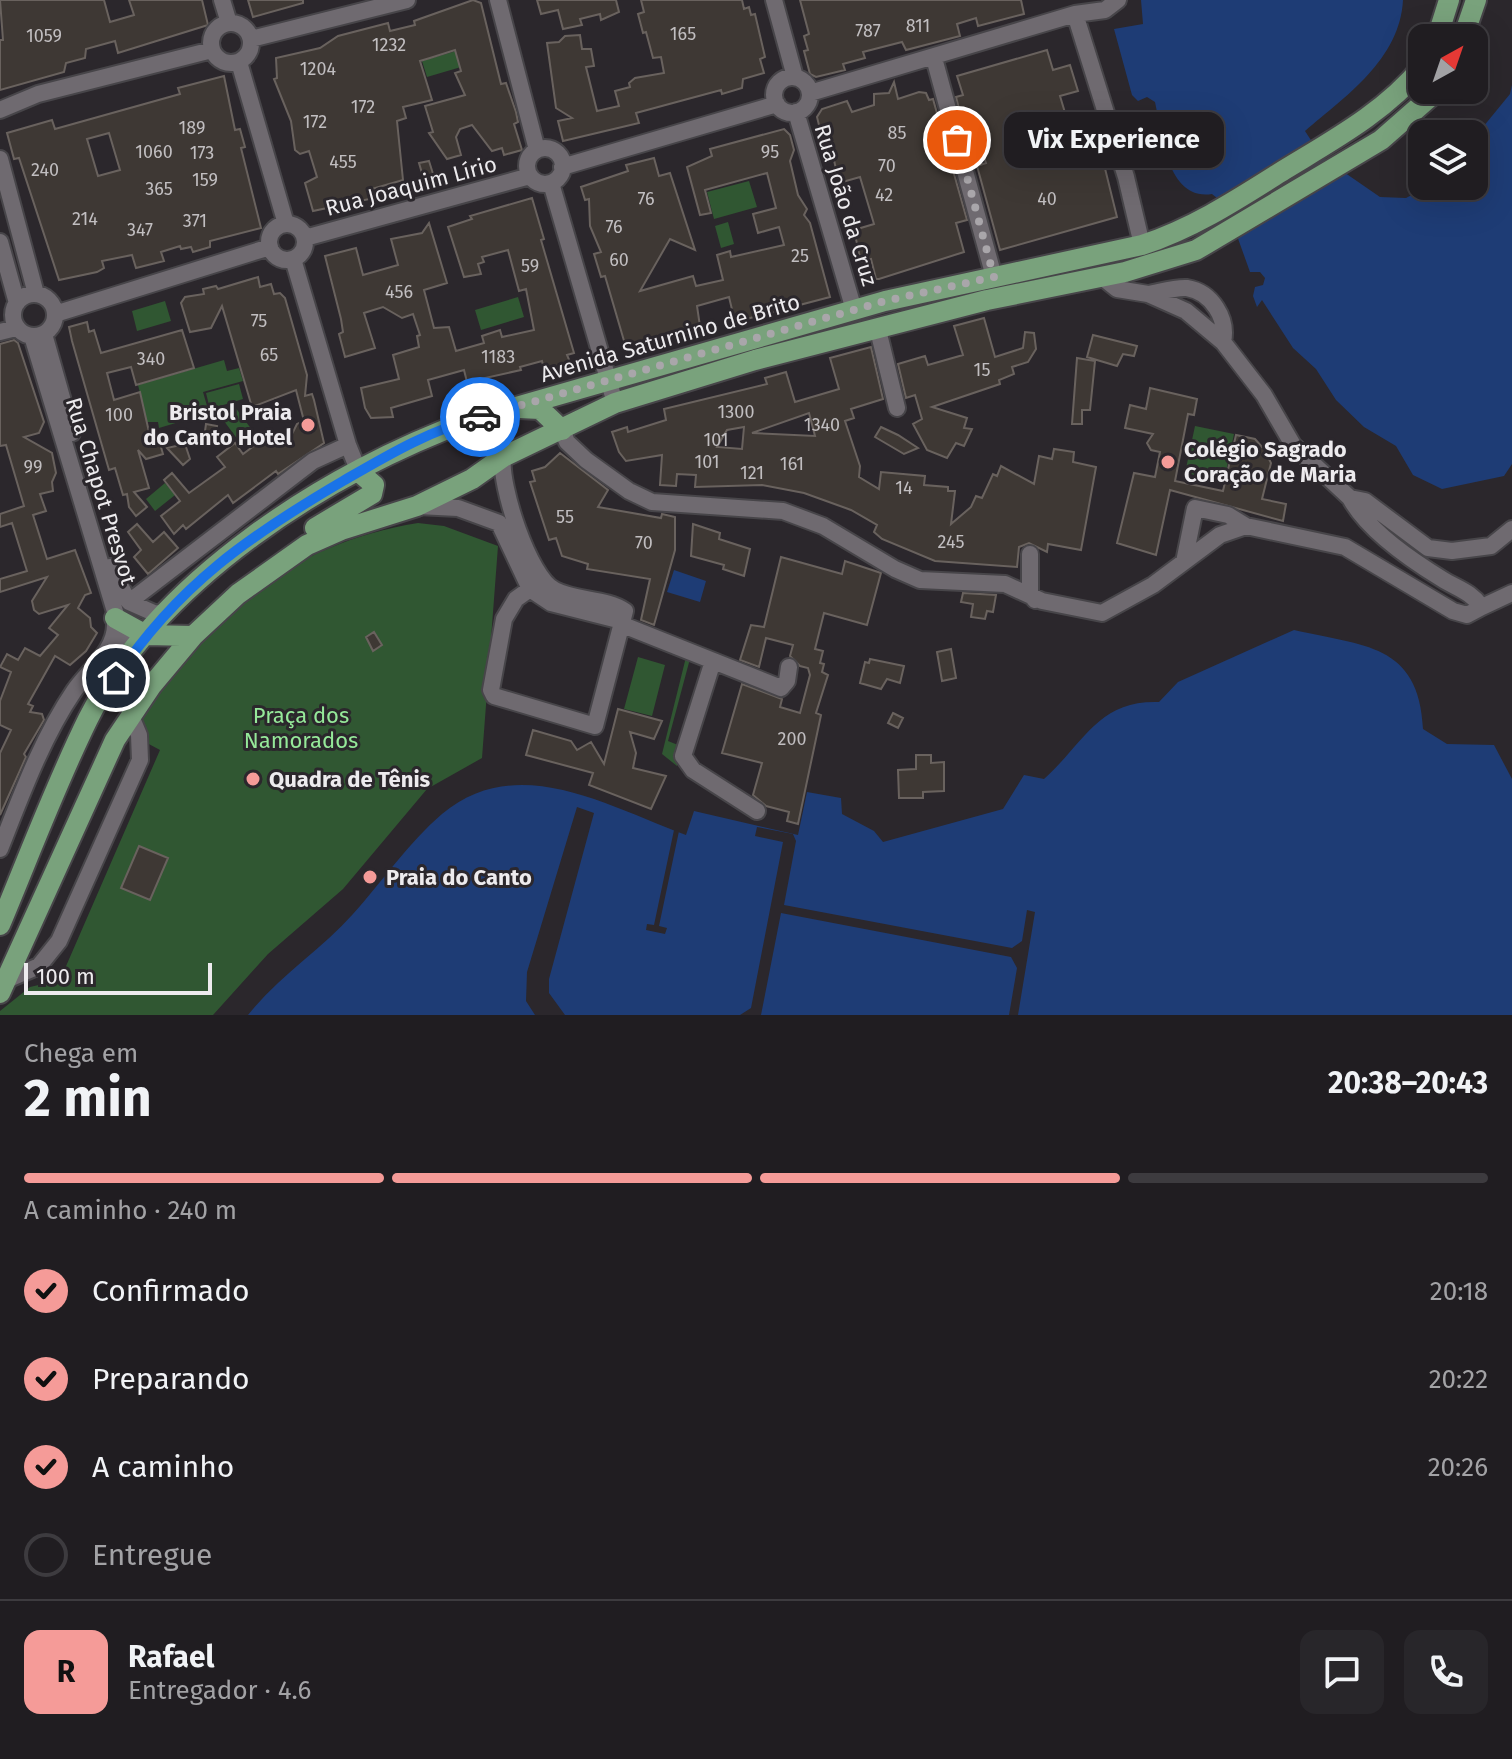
<!DOCTYPE html>
<html lang="pt">
<meta charset="utf-8">
<style>
body{margin:0;font-family:"Fira Sans",sans-serif;background:#28262a;color:#f1f3f6;height:100vh;display:flex;flex-direction:column;font-size:30px;white-space:nowrap}
*{box-sizing:border-box;margin:0}
p{font-size:26px;color:#a2a2a5}
.icon{flex:none;width:44px;height:44px;fill:none;stroke:currentColor;stroke-width:2;stroke-linecap:round;stroke-linejoin:round}
.map{position:relative;height:1015px;overflow:hidden}
.sheet{display:flex;flex-direction:column;background:#201d21;flex:1}
.sheet>*{flex:none}
.needle{width:52px;rotate:40deg}
.buttons{position:absolute;left:1408px;top:24px;display:grid;gap:16px}
.buttons a{display:grid;place-items:center;width:80px;height:80px;border-radius:16px;background:#201d21;box-shadow:0 8px 32px #0002,0 0 0 2px #3d3b3f;font-size:40px}
.scale{position:absolute;left:24px;bottom:20px;width:188px;box-sizing:border-box;padding-left:8px;border:4px solid #edebee;border-top:0;font-size:22px;line-height:28px;white-space:nowrap;color:#edebee;-webkit-text-stroke:6px #2b272c;paint-order:stroke}
.pin{position:absolute;display:grid;place-items:center;width:68px;height:68px;color:#fff;margin:-34px;border:4px solid #fff;border-radius:50%;box-shadow:0 2px 8px #0007}
.courier{position:absolute;display:grid;place-items:center;width:80px;height:80px;margin:-40px;border:6px solid #1a73e8;border-radius:50%;background:#fff;color:#222;box-shadow:0 2px 10px #0007}
.bubble{position:absolute;height:56px;border-radius:16px;background:#201d21;box-shadow:0 8px 32px #0002,0 0 0 2px #3d3b3f;font-size:26px;font-weight:700;line-height:56px;text-align:center}
.head em{font-style:normal;font-weight:700}
.head div{display:flex;flex-direction:column-reverse}
.head{display:flex;align-items:center;justify-content:space-between;height:136px;padding:0 24px}
h1{font-size:52px;font-weight:700;line-height:60px}
.bar{display:grid;grid-template-columns:repeat(4,1fr);gap:12px 8px;align-content:center;height:96px;padding:0 24px}
.bar i{height:10px;border-radius:6px;background:#3d3b3f}
.bar .current{background:#f59b98}
.bar p{grid-column:span 4}
.line{display:flex;align-items:center;gap:20px;padding:0 24px;border-top:2px solid #3d3b3f}
.line div{flex:1}
.round{display:grid;place-items:center;flex:none;width:84px;height:84px;border-radius:16px;background:#28262a}
ol{padding:0 24px;list-style:none}
li{display:flex;align-items:center;gap:24px;height:88px}
li p{margin-inline-start:auto}
li .icon{padding:8px;border-radius:50%;background:#f59b98;color:#111;stroke-width:4}
li:last-child{color:#a2a2a5}
li i{width:44px;height:44px;border:4px solid #3d3b3f;border-radius:50%}
.map>svg:first-child{display:block}
.green{fill:#305732}
.water{fill:#1e3c75}
.pier{fill:#2b272c}
.building{fill:#3e3834;stroke:#69625e;stroke-width:2;fill-rule:evenodd}
.lines{fill:none;stroke-linecap:round;stroke-linejoin:round}
.minor-casing{stroke:#474549;stroke-width:20}
.major-casing{stroke:#474549;stroke-width:24}
.minor{stroke:#6f6a70;stroke-width:16}
.major{stroke:#79a27c;stroke-width:20}
.done{stroke:#a9a6aa;stroke-width:8;stroke-dasharray:0 14.4}
.route{stroke:#1a73e8;stroke-width:10}
.poi-dot{fill:#f59b98;stroke:#2b272c;stroke-width:3}
.labels{text-anchor:middle;dominant-baseline:central;stroke-width:6;stroke-linejoin:round;paint-order:stroke}
.number-label{font-size:18px;fill:#c1bec0}
.street-label{font-size:22px;fill:#edebee;stroke:#2b272c}
.poi-label{font-size:22px;font-weight:bold;fill:#edebee;stroke:#2b272c;text-anchor:start}
.park-label{font-size:22px;fill:#95e899;stroke:#2b272c}
</style>
<div class="map">
<svg width="1512" height="1015" viewBox="0 0 1512 1015">
<rect width="100%" height="100%" fill="#2b272c"/>
<path class="green" d="M456,51L461,67L427,77L422,61Z
M749,181L757,207L714,219L707,192Z
M728,222L734,244L721,248L715,226Z
M518,297L524,317L481,330L475,310Z
M165,301L171,321L137,331L132,311Z
M224,360L227,371L239,368L243,381L203,392L209,413L159,428L158,422H147L138,385Z
M239,384L243,399L210,409L206,393Z
M235,407L255,434L241,444L221,417Z
M1195,426L1234,434L1224,481L1185,473Z
M165,483L175,495L155,511L146,499Z
M418,523L444,526L498,546L482,758L427,789L343,889L268,954L213,1015H0V1011L30,987L60,980L160,750L132,735C198,622 286,544 418,523Z
M687,653L691,655L668,741L683,747L677,766L662,754Z
M638,657L665,665L652,716L624,709Z"/>
<path class="water" d="M1141,0H1403C1400,59 1346,96 1305,131L1322,157L1380,197L1406,198L1429,186H1474V138L1510,94L1512,85V464L1504,476L1442,489L1413,475L1396,446L1364,427L1336,400L1316,369L1293,348L1262,300L1257,307L1253,296L1255,287L1263,285L1265,278L1260,272H1250L1231,219L1223,203L1212,194C1167,201 1162,134 1155,102L1147,97L1138,101L1132,95L1114,29L1143,24Z
M674,570L706,581L700,602L667,592Z
M1294,630C1363,646 1419,643 1423,729L1447,744L1494,745L1512,779V1015H248C279,976 321,950 353,914C382,882 409,842 442,814C517,751 607,806 686,835L694,811L798,835L807,792L841,798L842,814L874,831L883,842L1003,809L1024,775L1044,779C1085,742 1098,700 1159,702L1178,682Z"/>
<path class="pier" d="M577,807L594,813L549,979V993L565,1015H535L526,1001L527,972Z
M757,827L793,834L796,841L784,905L1012,948L1022,941L1027,910L1035,912L1018,1015H1009L1017,968L1011,957L781,913L761,1015H740L751,1008L783,842L755,836Z
M674,830L679,831L659,926L667,928L665,934L646,930L647,924L654,925Z"/>
<path class="building" d="M0,0H104L110,22L134,15L129,0H202L208,25L118,53L115,41L86,49L85,58L66,63L64,72L0,90V40H3Z
M248,0H303V3L253,17Z
M473,0L481,3L501,84L506,83L516,112L518,122L514,124L522,150L504,155L502,148L492,151L472,125L460,129L456,137L461,155L447,159L429,133L433,132L425,106L465,95L455,73L461,71L455,50L430,58L420,61L432,100L403,107L406,118L397,121L403,180L372,189L374,198L313,211L305,183L317,177L309,151L300,154L295,150L291,121L274,79L277,78L276,58L320,48L338,36L388,23L390,31L415,25L414,21Z
M537,0H616L619,12L601,20L600,14L580,19L582,25L563,29L558,10L541,14Z
M641,0H742L744,9L749,7L751,15L755,14L765,57L760,59L764,73L743,79L742,88L722,94L721,90L636,113L639,123L563,141L558,121L572,118L556,108L547,43L559,42L565,36L580,35L582,49H591L594,66L586,67L597,111L619,106L615,91L630,87L629,83L635,78L664,73L661,57L653,58L646,32L643,33L638,14L644,12Z
M800,0H1021L1024,14L978,26L976,18L957,24L960,36L906,50L902,42L863,52L865,58L843,64L845,70L816,77L810,74L804,51L808,50L804,36L809,34Z
M1047,50L1053,70L1070,65L1078,91L1060,96L1066,116L1083,112L1089,134L1096,132L1117,217L1000,250L977,166L986,163L979,142L967,139L956,97L963,95L957,76Z
M224,76L235,130L240,129L245,147L241,148L261,228L210,241V247L193,252L191,247L181,249L180,246L161,252L164,261L136,268L132,255L102,261L104,268L97,272L59,280L19,158L14,159L7,133L52,120L55,129L180,94L178,88ZM109,133L120,170L98,176L87,139Z
M894,82L898,99L919,92L926,93L929,100L933,99L967,220L956,223L964,252L879,279H876L871,259L861,262L854,230L874,224L860,177L839,183L834,160L828,162L817,117L822,109L847,101L852,112L874,105V94L889,93Z
M784,129L790,135L794,150L790,161L798,195L807,209L804,215L810,223L830,297L735,322L729,297L697,306L701,333L682,338L680,334L627,351L605,276L601,277L594,254L601,252L590,226L589,199L585,200L581,187L628,171L626,165L654,158L659,176L670,173L695,250L670,239L640,291L693,276L696,286L723,280L717,255L730,251L731,257L784,245L779,227L758,233L753,214L776,208L767,173L705,190L711,213L700,215L687,167L712,156L710,149Z
M429,161L434,177L424,180L419,163Z
M532,198L544,239L541,240L574,353L567,355L570,362L561,365L563,372L546,377L542,361L520,367L521,370L467,382L464,370L428,380L432,396L391,408L393,417L371,418L365,408L361,388L399,379L393,355L419,347L417,336L420,335L413,314L402,318L383,307L364,313L375,348L345,357L339,334L343,332L341,319L325,256L356,248L363,275L398,265L391,239L422,233L429,223L447,283L424,290L434,328L449,327L456,351L484,343L482,336L500,330L502,337L534,330L526,289L519,291L508,250L482,257L484,262L478,264L481,274L464,277L448,227L472,219L470,216Z
M258,277L260,287L271,284L274,294L280,293L285,298L307,375L305,396L312,394L314,400L324,443L278,474L276,471L233,503L228,495L186,529L183,525L174,534L161,516L180,501L164,480L172,473L189,493L225,467L217,457L235,443L243,454L259,442L256,436L269,431L273,435L280,432L287,444L297,424L304,421L296,390L252,407L222,306L211,328L190,332L181,303L185,297L204,294L203,289L216,286L218,289Z
M984,318L995,357L1023,348L1025,332L1034,333L1036,349L1028,362L1012,367L1014,374L999,380L1000,384L932,407L967,418L964,428L972,429L964,446L956,443L947,458L927,450L913,424L922,419L915,395L906,398L898,364L925,356L928,365L963,355L954,326Z
M87,322L89,332L94,330L101,353L182,330L194,368L136,385L131,367L107,373L114,400L140,392L149,432L156,430L163,454L146,459L138,450L149,488L134,492L147,507L136,516L129,507L127,494L123,495L115,468L109,470L72,341L69,327Z
M1093,335L1137,346L1134,356L1123,354L1117,366L1087,357Z
M14,340L18,343L44,422L39,433L24,437L52,453L56,473L52,482L53,491L40,494L46,511L33,515L47,559L75,550L91,593L85,595L78,608L90,618L91,627L97,633L86,651L70,665L55,656L28,704L33,706L30,712L42,714L44,720L24,754L26,757L0,815V753L11,730L0,725V701L11,672L0,667L7,654L18,660L25,648L40,656L58,635L49,628L68,605L39,614L34,610L32,601L47,577L0,592V579L27,571L12,523L0,527V514L24,506L6,445L0,446V344Z
M871,347L883,399L851,409L854,418L845,421L860,466L859,477L879,489L881,472L925,476L924,485L948,487V491H955L951,524L971,507L976,496L982,498L993,474L997,476L1001,466L1034,484L1039,456L1052,459L1054,449L1074,452L1073,462L1096,467L1081,550L1048,544L1047,552L1029,543L1019,547L1017,567L935,561L882,539L874,532L877,525L851,510L804,493L762,485L695,487L696,475L677,474L676,486L660,485L662,455L626,461L619,452L612,432L627,427L628,432L666,420L664,409L767,384L765,378L786,372L795,402L839,389L830,358ZM809,413L815,436L752,433ZM744,427L742,449L717,447L727,430Z
M1077,358L1095,361L1090,410H1082V424H1072Z
M1150,388L1197,399L1194,415L1188,414L1175,481L1223,491L1236,435L1255,439L1262,447L1269,442L1275,451L1267,455L1271,463L1262,499L1286,504L1283,521L1170,490L1156,555L1117,543L1134,473L1155,477L1160,452L1151,450L1147,443L1153,434L1125,428L1130,405L1146,409Z
M206,424L217,426L214,441L204,438Z
M881,427L898,435L918,448L904,454L875,437Z
M185,444L190,459L183,465L167,448Z
M560,453L608,490L598,507L661,518L662,514L675,517V550L654,625L641,620L650,579L587,569L588,564L562,556L556,538L549,540L530,482L535,481L532,471L545,467Z
M137,524L153,542L164,532L178,548L148,574L134,557L141,550L128,532Z
M693,524L720,533L719,539L750,549L744,576L723,569L724,565L691,556Z
M781,557L842,574L845,561L881,573L867,625L824,613L815,649L823,651L820,663L824,664L822,672L828,675L816,713L821,715L798,824L787,821L789,812L766,806L753,795L762,763L722,753L742,684L782,699L780,707L800,713L810,675L808,668L800,666L790,656L793,645L766,638L759,667L740,660L751,625L764,627Z
M963,593L996,595L993,612L987,611L985,619L971,617L973,604L961,602Z
M374,632L382,645L373,651L366,637Z
M951,649L956,678L942,681L937,652Z
M870,659L904,666L900,683L887,679L881,689L860,683L865,662L869,663Z
M618,709L662,721L654,739L630,732L636,753L633,768L666,776L651,809L589,785L593,773L526,755L533,730L571,741L577,750L591,742L604,764Z
M893,713L903,718L898,728L888,723Z
M916,755H931V763L944,762V791L923,792V798H899L898,770L916,769Z
M139,846L168,858L150,900L121,888Z"/>
<g class="lines">
<defs>
<path id="minor" d="M222,0L229,23
M498,0L537,150
M774,0L795,77
M1075,14L1126,177L1142,245
M211 43a20 20 0 1 1 40 0a20 20 0 1 1-40 0Z
M251,39L407,0
M934,58L994,277
M239,62L286,224
M774 95a18 18 0 1 1 36 0a18 18 0 1 1-36 0Z
M810,93L1075,14L1105,10L1118,0
M0,110L38,94L212,50
M796,112L854,310
M527 166a18 18 0 1 1 36 0a18 18 0 1 1-36 0Z
M0,159L36,294
M562,167L777,104
M551,183L615,403
M269 242a18 18 0 1 1 36 0a18 18 0 1 1-36 0Z
M305,238L530,176
M0,242L17,303
M293,259L348,445L359,472
M1102,277L1117,289L1148,294L1186,311L1223,342L1264,395L1293,445L1350,498L1365,501L1428,548L1452,551L1491,546L1512,529
M1149,294C1160,292 1176,287 1187,288C1212,292 1228,319 1223,342
M13 315a21 21 0 1 1 42 0a21 21 0 1 1-42 0Z
M55,314L270,247
M878,330L897,408
M0,332L16,328
M44,334L72,433
M32,336L129,658
M562,430L567,442L586,460L629,491L652,502L783,511L823,526L895,569L920,580L1005,584L1042,601L1102,613L1153,585L1220,535L1246,526L1345,547L1453,611L1467,615L1482,607
M503,457C499,484 529,578 555,590C576,601 606,598 625,611L595,726L494,696L491,690L504,619L516,599L541,581
M1350,498C1367,530 1411,560 1442,579C1458,589 1470,591 1482,607L1512,593
M418,506L458,508L499,523L530,589
M1030,554V593L1035,600
M1184,562L1195,508L1228,515L1246,526
M110,567L129,602L156,614L167,611
M530,589L551,603L614,619
M129,602L313,461L348,445
M623,625L781,688L787,681L789,667
M713,661L683,756L693,770L757,811
M0,849C21,796 42,738 74,691C89,669 116,651 115,623
M9,979L39,966L59,941L140,760L139,735L131,716"/>
<path id="major" d="M1437,38L1449,0
M1463,38L1476,0
M519,408L540,409L562,430
M315,528L372,494L374,485L359,472
M115,618L146,635L193,636
M0,925C29,856 55,786 88,719C158,580 329,471 471,420L885,301L1142,245C1194,228 1238,199 1284,170C1333,140 1385,112 1422,67
M0,993L115,740L152,685L193,636L238,594L307,545L341,530L417,506L472,479L503,457L615,403L755,360L987,300L1125,272L1196,250L1381,140L1438,90"/>
</defs>
<use href="#minor" class="minor-casing"/>
<use href="#major" class="major-casing"/>
<use href="#minor" class="minor"/>
<use href="#major" class="major"/>
</g>
<g class="lines">
<path class="done" d="M480,417L885,301L994,277L957,140"/>
<path class="route" d="M116,678C178,585 249,536 343,481C388,455 430,430 480,417"/>
</g>
<g class="poi-dot">
<circle cx="308" cy="425" r="8"/>
<circle cx="1168" cy="462" r="8"/>
<circle cx="253" cy="779" r="8"/>
<circle cx="370" cy="877" r="8"/>
</g>
<g class="labels">
<g class="number-label">
<text x="918" y="26">811</text>
<text x="868" y="31">787</text>
<text x="683" y="34">165</text>
<text x="44" y="36">1059</text>
<text x="389" y="45">1232</text>
<text x="318" y="69">1204</text>
<text x="363" y="107">172</text>
<text x="315" y="122">172</text>
<text x="192" y="128">189</text>
<text x="897" y="133">85</text>
<text x="154" y="152">1060</text>
<text x="770" y="152">95</text>
<text x="202" y="153">173</text>
<text x="343" y="162">455</text>
<text x="887" y="166">70</text>
<text x="45" y="170">240</text>
<text x="205" y="180">159</text>
<text x="159" y="189">365</text>
<text x="884" y="195">42</text>
<text x="646" y="199">76</text>
<text x="1047" y="199">40</text>
<text x="85" y="219">214</text>
<text x="195" y="221">371</text>
<text x="614" y="227">76</text>
<text x="140" y="230">347</text>
<text x="800" y="256">25</text>
<text x="619" y="260">60</text>
<text x="530" y="266">59</text>
<text x="399" y="292">456</text>
<text x="259" y="321">75</text>
<text x="269" y="355">65</text>
<text x="498" y="357">1183</text>
<text x="151" y="359">340</text>
<text x="982" y="370">15</text>
<text x="736" y="412">1300</text>
<text x="119" y="415">100</text>
<text x="822" y="425">1340</text>
<text x="716" y="440">101</text>
<text x="707" y="462">101</text>
<text x="792" y="464">161</text>
<text x="33" y="467">99</text>
<text x="752" y="473">121</text>
<text x="904" y="488">14</text>
<text x="565" y="517">55</text>
<text x="951" y="542">245</text>
<text x="644" y="543">70</text>
<text x="792" y="739">200</text>
</g>
<g class="street-label">
<text transform="translate(411 186) rotate(-15)">Rua Joaquim Lírio</text>
<text transform="translate(846 205) rotate(73)">Rua João da Cruz</text>
<text transform="translate(670 338) rotate(-16)">Avenida Saturnino de Brito</text>
<text transform="translate(101 491) rotate(73)">Rua Chapot Presvot</text>
</g>
<g class="poi-label">
<text x="292" y="412" text-anchor="end">Bristol Praia<tspan x="292" dy="25">do Canto Hotel</tspan></text>
<text x="1184" y="449">Colégio Sagrado<tspan x="1184" dy="25">Coração de Maria</tspan></text>
<text x="269" y="779">Quadra de Tênis</text>
<text x="386" y="877">Praia do Canto</text>
</g>
<g class="park-label">
<text x="301" y="715">Praça dos<tspan x="301" dy="25">Namorados</tspan></text>
</g>
</g>
</svg>
<div class="buttons">
<a><svg class="needle" viewBox="-14 -14 28 28"><path d="M0-13l5 13h-10z" fill="#e53935"/><path d="M0 13l5-13h-10z" fill="#a2a2a5"/></svg></a>
<a><svg class="icon" aria-label="layers" viewBox="0 0 24 24"><path d="M12 4l9 5-9 5-9-5zM3 14l9 5 9-5"/></svg></a>
</div>
<div class="scale">100 m</div>
<div class="pin" style="left:957px;top:140px;background:#ea580c"><svg class="icon" aria-label="bag" viewBox="0 0 24 24"><path d="M5 8h14l-1 12H6zM9 8a3 3 0 0 1 6 0"/></svg></div>
<div class="pin" style="left:116px;top:678px;background:#1f2937"><svg class="icon" aria-label="home" viewBox="0 0 24 24"><path d="M3 11l9-7 9 7M6 9v11h12V9"/></svg></div>
<div class="courier" style="left:480px;top:417px"><svg class="icon" aria-label="car" viewBox="0 0 24 24"><path d="M5 17H2v-5l4-1 3-4h7l3 4 3 1v5h-3M9 17h6M6 11h13"/><circle cx="7" cy="17" r="2"/><circle cx="17" cy="17" r="2"/></svg></div>
<div class="bubble" style="left:1004px;top:112px;width:220px">Vix Experience</div>
</div>
<section class="sheet">
<div class="head"><div><h1>2 min</h1><p>Chega em</p></div><em>20:38–20:43</em></div>
<div class="bar"><i class="current"></i><i class="current"></i><i class="current"></i><i></i><p>A caminho · 240 m</p></div>
<ol>
<li><svg class="icon" aria-label="check" viewBox="0 0 24 24"><path d="M5 12l5 5 9-10"/></svg>Confirmado<p>20:18</p></li>
<li><svg class="icon" aria-label="check" viewBox="0 0 24 24"><path d="M5 12l5 5 9-10"/></svg>Preparando<p>20:22</p></li>
<li><svg class="icon" aria-label="check" viewBox="0 0 24 24"><path d="M5 12l5 5 9-10"/></svg>A caminho<p>20:26</p></li>
<li><i></i>Entregue</li>
</ol>
<div class="line" style="height:144px"><b class="round" style="background:#f59b98;color:#111">R</b><div><b>Rafael</b><p>Entregador · 4.6</p></div><a class="round"><svg class="icon" aria-label="chat" viewBox="0 0 24 24"><path d="M4 5h16v11H9l-5 4z"/></svg></a><a class="round"><svg class="icon" aria-label="phone" viewBox="0 0 24 24"><path d="M5 4h4l2 5-3 2q2 4 5 5l2-3 5 2v4C11 20 4 13 5 4z"/></svg></a></div>
</section>
